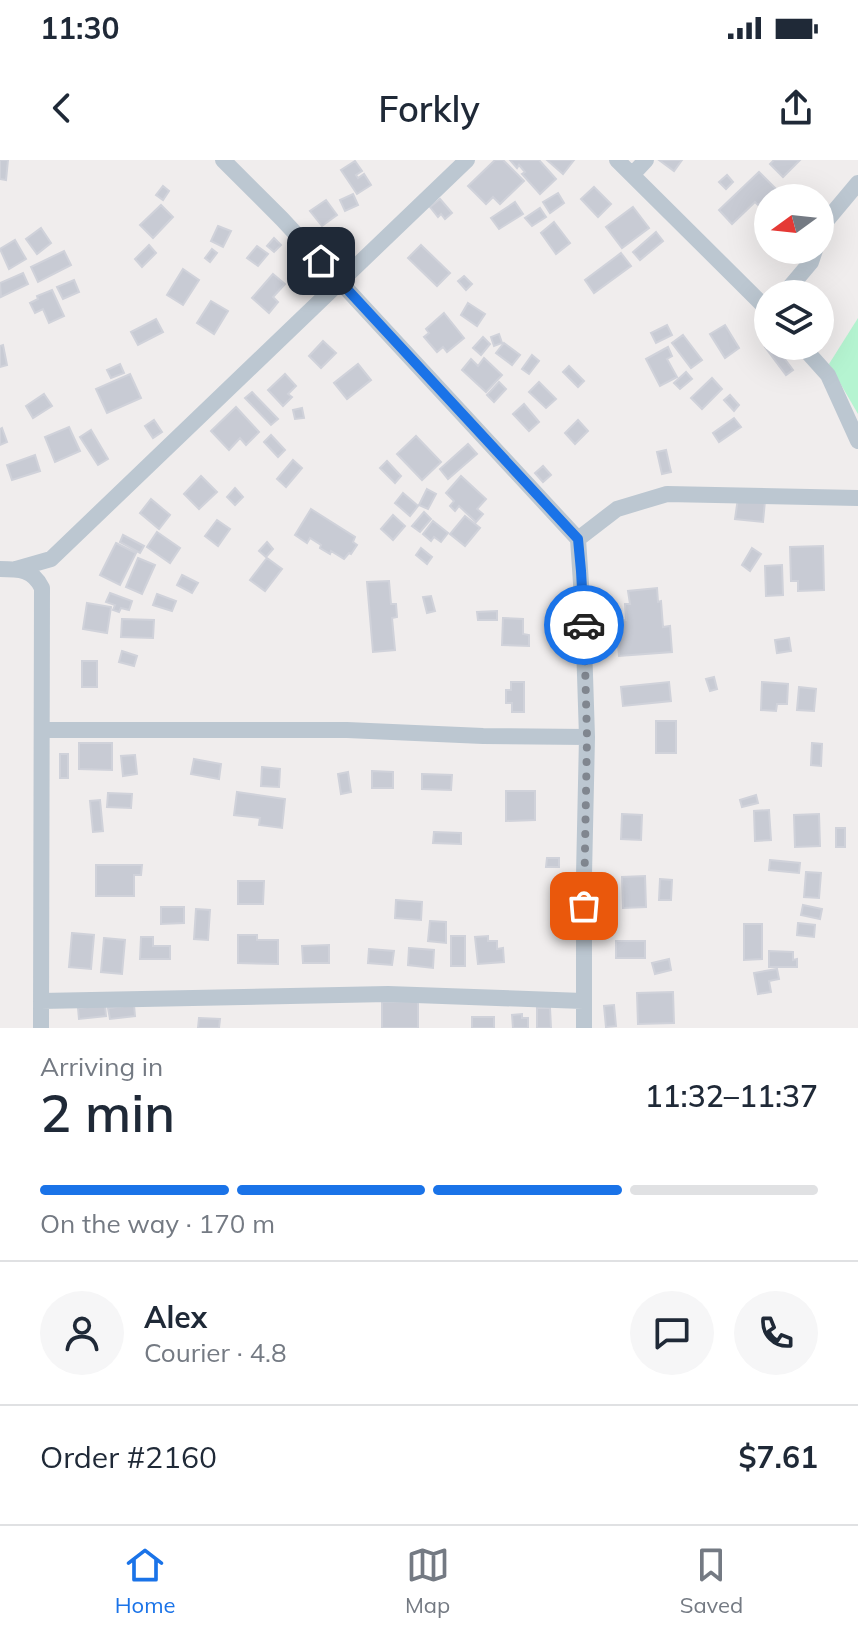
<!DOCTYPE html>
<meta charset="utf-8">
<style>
body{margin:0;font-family:Mulish,sans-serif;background:#f6f6f7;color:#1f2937;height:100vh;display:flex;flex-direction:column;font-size:30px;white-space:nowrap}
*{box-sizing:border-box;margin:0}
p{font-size:26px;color:#747a83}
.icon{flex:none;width:44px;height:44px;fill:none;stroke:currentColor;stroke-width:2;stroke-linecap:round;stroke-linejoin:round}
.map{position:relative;height:868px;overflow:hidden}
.panel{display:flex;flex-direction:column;background:#fff;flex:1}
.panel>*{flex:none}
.needle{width:52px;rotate:255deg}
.buttons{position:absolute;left:754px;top:24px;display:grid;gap:16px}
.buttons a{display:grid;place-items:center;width:80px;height:80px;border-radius:50%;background:#fff;box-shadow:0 8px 32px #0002;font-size:40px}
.pin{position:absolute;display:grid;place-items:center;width:68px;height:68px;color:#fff;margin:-34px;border-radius:16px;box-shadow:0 4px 12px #0006}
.courier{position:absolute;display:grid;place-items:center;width:80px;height:80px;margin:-40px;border:6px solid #1a73e8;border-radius:50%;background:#fff;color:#222;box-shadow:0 2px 10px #0007}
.head em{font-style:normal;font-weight:600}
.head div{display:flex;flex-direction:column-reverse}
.head{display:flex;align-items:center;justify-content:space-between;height:136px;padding:0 40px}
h1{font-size:52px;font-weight:600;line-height:60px}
.bar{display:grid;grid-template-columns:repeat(4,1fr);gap:12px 8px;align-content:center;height:96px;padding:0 40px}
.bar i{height:10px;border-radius:6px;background:#e0e1e3}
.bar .selected{background:#1a73e8}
.bar p{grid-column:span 4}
.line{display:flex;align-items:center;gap:20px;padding:0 40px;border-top:2px solid #e0e1e3}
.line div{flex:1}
.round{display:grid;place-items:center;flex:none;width:84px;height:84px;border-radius:42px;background:#f6f6f7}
.status{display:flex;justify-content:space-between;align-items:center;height:56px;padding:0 40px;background:#fff;direction:ltr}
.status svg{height:22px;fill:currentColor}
header{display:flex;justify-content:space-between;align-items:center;height:104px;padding:0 40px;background:#fff;font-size:36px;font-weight:600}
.dock{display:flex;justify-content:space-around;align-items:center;height:112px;border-top:2px solid #e0e1e3;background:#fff;font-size:22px;color:#747a83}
.dock a{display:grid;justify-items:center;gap:4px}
.dock .selected{color:#1a73e8}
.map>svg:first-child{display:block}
.green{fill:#b5f4d1}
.building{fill:#c8cbd4;stroke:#d0d2da;stroke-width:2}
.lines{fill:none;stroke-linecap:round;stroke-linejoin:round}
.street{stroke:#bcc7d1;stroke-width:16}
.done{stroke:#80868f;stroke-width:8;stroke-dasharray:0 14.4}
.route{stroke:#1a73e8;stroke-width:10}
</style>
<div class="status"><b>11:30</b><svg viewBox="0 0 49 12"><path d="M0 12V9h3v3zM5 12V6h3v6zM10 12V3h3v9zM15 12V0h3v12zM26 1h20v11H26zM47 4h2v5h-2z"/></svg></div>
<header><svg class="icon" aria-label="back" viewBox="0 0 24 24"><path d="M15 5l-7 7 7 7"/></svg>Forkly<svg class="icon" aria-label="share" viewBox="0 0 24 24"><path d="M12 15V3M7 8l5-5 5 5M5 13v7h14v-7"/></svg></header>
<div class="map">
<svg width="858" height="868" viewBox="0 0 858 868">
<rect width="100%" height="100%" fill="#f0eded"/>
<path class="green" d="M858,158V254L829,204Z"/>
<path class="building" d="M0,0H8L6,20L0,19Z
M495,0H503L524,21L500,44L493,37L486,44L468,26Z
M510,0H539L556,19L540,34L522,14L525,12L519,5L517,8Z
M547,0H574L563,14Z
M659,0H682L674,11Z
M774,0H800L783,17L770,4Z
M355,1L362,11L356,15L358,18L364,14L371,25L357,34L341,10Z
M759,12L779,32L772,38H768L767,43L764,40L758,45L755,42L732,64L719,50Z
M727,15L733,22L726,29L719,22Z
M163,26L169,31L163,40L156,35Z
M594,27L611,44L598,57L581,39Z
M558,33L564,43L550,53L543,42Z
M353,34L358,45L345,51L340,40Z
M440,39L452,53L445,59L441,54L438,57L430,47Z
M326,40L337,55L322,66L310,51Z
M515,42L523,54L499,69L491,58Z
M161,45L173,57L153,78L140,65Z
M633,47L649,68L622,88L606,67Z
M540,48L546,57L532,66L525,58Z
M554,62L570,83L556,94L541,73Z
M218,66L231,71L223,87L211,81Z
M41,68L51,83L37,94L26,79Z
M656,72L663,81L640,100L633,92Z
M274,78L281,85L274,92L267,86Z
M15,80L26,99L9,109L0,89Z
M149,85L156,93L142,107L135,99Z
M421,85L450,113L437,126L408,98Z
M257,86L268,94L258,106L247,98Z
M212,89L217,93L210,102L205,98Z
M64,91L71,105L38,122L31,107Z
M621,93L631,106L594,133L585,120Z
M183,109L199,120L183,145L167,135Z
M23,113L28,124L1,137L0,123Z
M273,114L285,124L273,137L278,142L269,153L252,138Z
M464,116L472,124L466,130L458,121Z
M74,120L79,132L63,139L57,127Z
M52,130L64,156L49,163L43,149L35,153L30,143L38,139L37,136Z
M211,141L228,151L214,174L197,163Z
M468,143L485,154L477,166L461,155Z
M444,153L464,178L447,192L443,187L437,192L424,177L429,173L426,169Z
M156,159L163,172L138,185L131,172Z
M667,165L672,175L656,183L651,173Z
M725,165L739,188L725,198L710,174Z
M499,174L502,183L494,186L491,177Z
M683,175L702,200L691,208L672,183Z
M483,177L490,184L481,195L473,188Z
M323,181L336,193L321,208L309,196Z
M504,183L520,195L512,205L496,193Z
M3,185L7,205L0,207V186Z
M768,185L775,186L793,210L786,215L765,187Z
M668,187L672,196L667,199L677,217L660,226L646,199Z
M532,195L539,201L529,214L522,209Z
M484,198L502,215L486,232L462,210L471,199L478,206Z
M120,204L124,213L111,218L107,210Z
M358,204L371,220L347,239L334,223Z
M569,206L584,221L578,227L563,212Z
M686,212L692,219L680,229L674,223Z
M130,214L141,238L107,253L96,229Z
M285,214L296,226L288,234L292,237L283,246L268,230Z
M712,218L722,229L702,249L691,238Z
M499,222L506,229L494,242L487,235Z
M539,222L556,239L546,248L529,232Z
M252,232L278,259L271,265L245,238Z
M44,234L52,246L33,258L26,246Z
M730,235L739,245L734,251L724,240Z
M524,244L539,262L529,271L513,254Z
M236,247L259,272L246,285L240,278L229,290L211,271Z
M302,248L304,258L295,259L293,250Z
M734,258L741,267L719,282L713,273Z
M154,260L162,272L153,278L145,266Z
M578,260L588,271L575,284L565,273Z
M69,267L80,291L55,302L45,277Z
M2,268L7,282L0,285V269Z
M91,270L108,299L98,305L80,277Z
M271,275L285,290L278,297L264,282Z
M416,276L441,302L422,320L397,294Z
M468,284L477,294L448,319L440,309Z
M666,290L671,312L662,314L657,292Z
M35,295L40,311L12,320L7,305Z
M293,300L302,308L286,327L277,319Z
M387,301L401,316L395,323L380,308Z
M543,306L551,315L543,322L535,313Z
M201,316L217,332L199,349L184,334Z
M461,316L486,339L477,349L483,354L476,362L459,346L455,351L450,346L454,341L446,333Z
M235,328L243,337L235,345L227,337Z
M427,329L436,334L428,349L419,345Z
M403,333L418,346L410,356L395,343Z
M738,338L765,341L763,362L735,359Z
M151,339L170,355L159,369L140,353Z
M311,349L355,377L353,382L357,385L351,394L349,393L344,399L331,391L330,394L320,388L321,385L310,378L307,383L295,375Z
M424,352L431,359L420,372L412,366Z
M393,355L405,366L393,380L381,369Z
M465,356L480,368L465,386L450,374Z
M217,360L230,369L218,386L205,376Z
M433,361L448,373L441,382L434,377L431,381L423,374Z
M157,372L180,388L170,403L147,387Z
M123,375L144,386L140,393L120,382Z
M267,382L273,389L266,397L259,391Z
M116,383L136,393L120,425L100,415Z
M823,386L824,430L798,431V421H791L790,387Z
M421,388L432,397L427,404L416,395Z
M752,388L761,394L750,411L742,405Z
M138,398L155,405L142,434L126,427Z
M267,398L282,409L265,431L250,420Z
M782,405L783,435L766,436L765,406Z
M182,415L198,423L192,433L177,425Z
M389,421L391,444H396L397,457L392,458L395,490L373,492L367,422Z
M657,428L658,442L661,441L663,467L670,466L672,492L619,496L616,461L626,460L625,444H630L628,431Z
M110,433L132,441L129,450L121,448L119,452L113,450L115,445L106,442Z
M157,434L176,441L172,451L153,445Z
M431,436L435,451L427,453L423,437Z
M87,443L111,447L107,473L83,469Z
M497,451V460H478L477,452Z
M503,458L523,459V474L529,475V486L502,485Z
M122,459L154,460L153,478L121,477Z
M789,478L791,491L777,493L775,480Z
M122,491L137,496L134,506L119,502Z
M82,501H97V527H82Z
M714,517L717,529L710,531L706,519Z
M511,522H524V552H512V543H506V530H511Z
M669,522L671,541L623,546L621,527Z
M762,522L788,524L787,544H777L776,551L761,550Z
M799,527L816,529L814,551L797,550Z
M656,561H676V593H656Z
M79,583H112V610L79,609Z
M812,583L822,584L821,606L811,605Z
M60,594H68V618H60Z
M135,595L137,614L123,616L121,596Z
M194,599L221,604L219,619L191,614Z
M262,607L280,609L279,627L261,626Z
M372,611L393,612V628H372Z
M348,612L351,632L341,634L338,614Z
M422,614L452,615L451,630L422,629Z
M506,631H535V660L506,661Z
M237,632L285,639L282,668L259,665L260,658L234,655Z
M108,633L132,634L131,648L107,647Z
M756,635L758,643L742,647L740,640Z
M100,640L103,671L93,672L90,641Z
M769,650L771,680L755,681L754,651Z
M622,654L642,655L641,680L621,679Z
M819,654L820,686L795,687L794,655Z
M836,668H845V687H836Z
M434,672L461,673V684L433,683Z
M547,698H559V707H546Z
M770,700L800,703L799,713L769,710Z
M96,705H142L141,715H134V736H96Z
M806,712L821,713L819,738L804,737Z
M645,716L646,747L623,748L622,717Z
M660,719L672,720L671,740H659Z
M238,721H264L263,744H238Z
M396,740L422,742L421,760L395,758Z
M803,745L822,749L820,759L801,755Z
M161,747H184V763L161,764Z
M196,749L210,750L208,780L194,779Z
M430,761L446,762V783L428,781Z
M798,763L815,765L814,777L797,775Z
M744,764H762V799L744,800Z
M72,773L94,775L91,809L69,807Z
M238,775H257V780H278V804L238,803Z
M451,776H465V806H451Z
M488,776V781H497V789L503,788L504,802L478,804L475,777Z
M141,777H153V786H170V799H140Z
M104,778L125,780L122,814L101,812Z
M616,781H645V798H616Z
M329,785V803H303L302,786Z
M409,788L434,790L433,808L408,805Z
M369,789L394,791L392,805L368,803Z
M769,791L793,792V800L797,799V807H769Z
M669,799L671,810L655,814L652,803Z
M777,809L779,819L769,821L771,832L758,834L754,813Z
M673,832L674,863L638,864L637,833Z
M418,841V868H382V842Z
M105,845L106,856L79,859L78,848Z
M134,845L135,856L110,859L108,848Z
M614,845L616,866L606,867L604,846Z
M537,848H550L551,868H537Z
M522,854V858H528V868H513L512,855Z
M472,857H494V868H472Z
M199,858L220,859L219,868H198Z"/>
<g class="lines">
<path class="street" d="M223,0L282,59L578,379L583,453L587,577L584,715V868
M617,0L768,150
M632,15L646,0
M820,75L827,60L858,23
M784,134L811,102L815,90
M802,186L828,215L858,281
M578,379L617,349L667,334L858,338
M0,409C19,409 33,409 42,428L41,868
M16,409L51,399L467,0
M42,570H347L483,576L587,577
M41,841L388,834L583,841"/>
</g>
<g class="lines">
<path class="done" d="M584,746L587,577L584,465"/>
<path class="route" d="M321,101L578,379L581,411L584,465"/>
</g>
</svg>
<div class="buttons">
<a><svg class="needle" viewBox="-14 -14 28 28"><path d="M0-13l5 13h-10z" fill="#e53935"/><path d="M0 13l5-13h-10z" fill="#747a83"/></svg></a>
<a><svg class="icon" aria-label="layers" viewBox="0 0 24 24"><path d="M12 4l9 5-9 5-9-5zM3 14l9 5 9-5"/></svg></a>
</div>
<div class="pin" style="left:584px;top:746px;background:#ea580c"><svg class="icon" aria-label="bag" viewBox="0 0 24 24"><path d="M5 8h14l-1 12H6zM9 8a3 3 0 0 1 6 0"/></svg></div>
<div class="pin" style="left:321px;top:101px;background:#1f2937"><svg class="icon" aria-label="home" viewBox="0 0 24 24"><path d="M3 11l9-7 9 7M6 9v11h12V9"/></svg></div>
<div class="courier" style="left:584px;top:465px"><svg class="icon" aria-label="car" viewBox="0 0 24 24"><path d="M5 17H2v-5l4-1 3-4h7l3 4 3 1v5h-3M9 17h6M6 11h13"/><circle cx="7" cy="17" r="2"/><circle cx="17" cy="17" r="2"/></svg></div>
</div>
<section class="panel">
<div class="head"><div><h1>2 min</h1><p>Arriving in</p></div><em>11:32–11:37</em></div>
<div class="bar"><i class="selected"></i><i class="selected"></i><i class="selected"></i><i></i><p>On the way · 170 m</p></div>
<div class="line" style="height:144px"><a class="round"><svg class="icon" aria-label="person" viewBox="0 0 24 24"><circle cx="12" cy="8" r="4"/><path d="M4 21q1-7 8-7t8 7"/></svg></a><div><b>Alex</b><p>Courier · 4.8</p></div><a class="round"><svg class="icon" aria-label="chat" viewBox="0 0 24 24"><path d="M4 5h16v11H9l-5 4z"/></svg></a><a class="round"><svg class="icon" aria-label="phone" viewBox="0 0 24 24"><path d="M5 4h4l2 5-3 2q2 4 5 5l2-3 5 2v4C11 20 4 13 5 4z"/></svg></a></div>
<div class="line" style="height:104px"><div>Order #2160</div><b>$7.61</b></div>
</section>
<nav class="dock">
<a class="selected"><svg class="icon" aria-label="home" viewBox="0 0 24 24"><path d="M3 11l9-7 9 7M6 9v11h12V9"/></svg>Home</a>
<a><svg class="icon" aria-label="map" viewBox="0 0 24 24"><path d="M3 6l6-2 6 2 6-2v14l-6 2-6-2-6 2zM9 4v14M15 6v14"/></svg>Map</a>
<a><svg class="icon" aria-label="saved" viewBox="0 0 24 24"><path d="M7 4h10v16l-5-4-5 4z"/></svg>Saved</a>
</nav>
